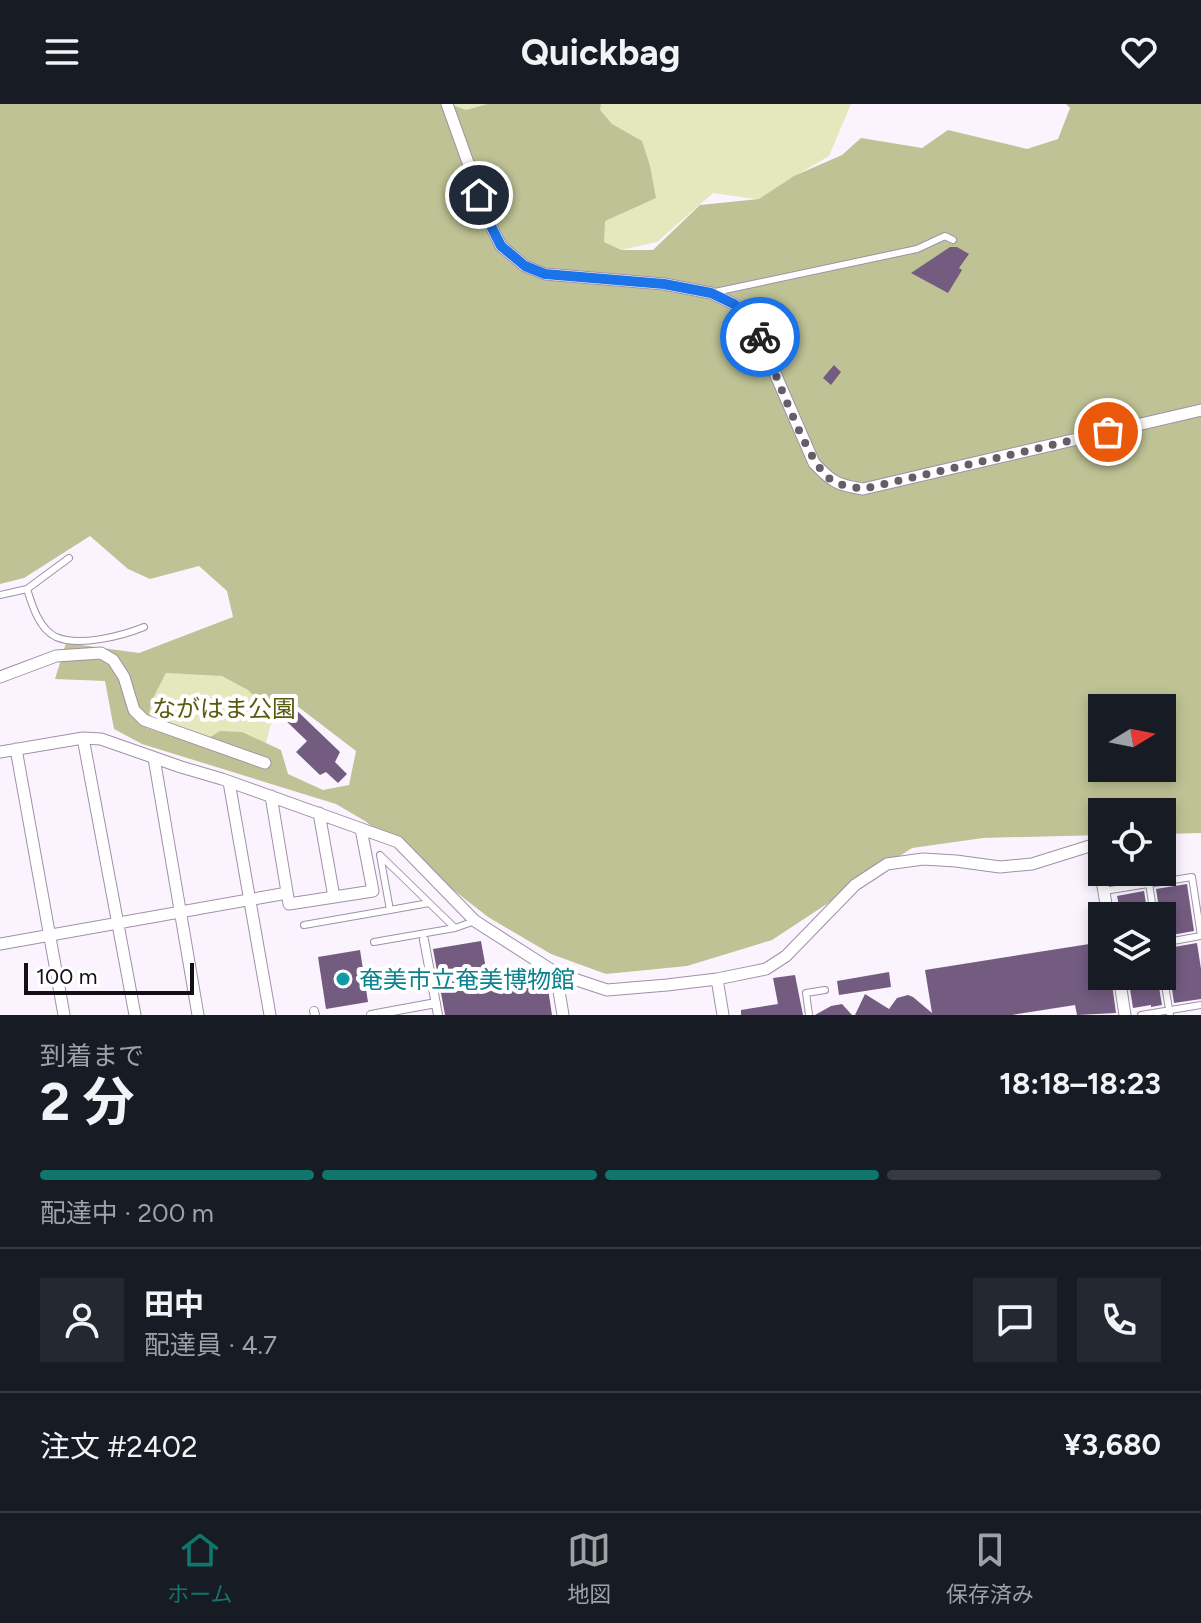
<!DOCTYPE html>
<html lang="ja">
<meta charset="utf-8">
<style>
body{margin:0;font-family:Figtree,"Noto Sans JP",sans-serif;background:#242831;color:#f1f3f6;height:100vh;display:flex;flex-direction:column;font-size:30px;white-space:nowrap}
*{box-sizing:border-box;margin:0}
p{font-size:26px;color:#9ea1a6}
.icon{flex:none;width:44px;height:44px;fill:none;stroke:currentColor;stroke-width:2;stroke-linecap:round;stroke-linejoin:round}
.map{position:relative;height:911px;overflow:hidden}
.sheet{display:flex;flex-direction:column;background:#171b24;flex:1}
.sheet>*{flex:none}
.needle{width:52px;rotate:80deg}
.tools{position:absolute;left:1088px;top:590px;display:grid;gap:16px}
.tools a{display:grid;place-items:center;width:88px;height:88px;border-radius:0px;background:#171b24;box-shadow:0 4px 12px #0003;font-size:40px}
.scale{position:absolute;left:24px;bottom:20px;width:170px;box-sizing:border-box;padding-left:8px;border:4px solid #130e17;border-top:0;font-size:22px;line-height:28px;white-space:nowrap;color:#130e17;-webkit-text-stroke:6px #fff;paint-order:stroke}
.pin{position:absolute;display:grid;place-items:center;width:68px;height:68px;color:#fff;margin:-34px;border:4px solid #fff;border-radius:50%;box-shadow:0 2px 8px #0007}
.courier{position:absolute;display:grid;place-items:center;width:80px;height:80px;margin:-40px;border:6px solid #1a73e8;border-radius:50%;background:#fff;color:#222;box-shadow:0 2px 10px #0007}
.overview em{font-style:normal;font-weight:700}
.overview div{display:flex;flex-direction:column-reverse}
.overview{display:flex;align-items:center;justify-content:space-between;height:136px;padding:0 40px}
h1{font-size:52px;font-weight:700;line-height:60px}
.bar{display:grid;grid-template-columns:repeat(4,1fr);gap:12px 8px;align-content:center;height:96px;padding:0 40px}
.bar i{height:10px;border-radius:6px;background:#363941}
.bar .on{background:#0f766e}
.bar p{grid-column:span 4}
.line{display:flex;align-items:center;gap:20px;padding:0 40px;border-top:2px solid #363941}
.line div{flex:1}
.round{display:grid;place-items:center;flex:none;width:84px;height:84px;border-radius:0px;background:#242831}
header{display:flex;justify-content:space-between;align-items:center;height:104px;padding:0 40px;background:#171b24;font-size:36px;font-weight:700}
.dock{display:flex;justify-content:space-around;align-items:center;height:112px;border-top:2px solid #363941;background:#171b24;font-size:22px;color:#9ea1a6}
.dock a{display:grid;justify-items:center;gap:4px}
.dock .on{color:#0f766e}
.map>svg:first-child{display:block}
.green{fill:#e4e8bc}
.forest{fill:#bec294;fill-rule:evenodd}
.building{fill:#735c80}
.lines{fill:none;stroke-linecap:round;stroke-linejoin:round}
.service-casing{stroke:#a090a9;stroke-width:8}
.pedestrian-casing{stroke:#a090a9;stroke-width:10}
.minor-casing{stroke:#a090a9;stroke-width:13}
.service{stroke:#fff;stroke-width:6}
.pedestrian{stroke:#fff;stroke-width:8}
.minor{stroke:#fff;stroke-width:11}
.done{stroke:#645e68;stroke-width:8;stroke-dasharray:0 14.4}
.route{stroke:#1a73e8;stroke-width:10}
.culture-dot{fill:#0f9aa8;stroke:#fff;stroke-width:3}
.labels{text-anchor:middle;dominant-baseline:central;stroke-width:8;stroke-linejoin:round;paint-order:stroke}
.park-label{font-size:24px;fill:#595b10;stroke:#fff}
.culture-label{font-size:24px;fill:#0d838f;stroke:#fff;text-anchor:start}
</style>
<header><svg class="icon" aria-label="menu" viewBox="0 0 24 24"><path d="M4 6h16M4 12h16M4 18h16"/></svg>Quickbag<svg class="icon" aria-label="heart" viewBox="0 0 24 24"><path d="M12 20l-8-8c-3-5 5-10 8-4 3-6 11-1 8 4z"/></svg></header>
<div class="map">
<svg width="1201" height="911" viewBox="0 0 1201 911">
<rect width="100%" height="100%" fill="#fbf4ff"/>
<path class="green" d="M440,0H851L829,52L783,79L762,96L713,89L657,138L598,151Z
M166,569L238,571L275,605L262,653L144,610Z"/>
<path class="forest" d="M0,0H449L466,6L488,0H601L600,6L612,20L642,37L650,62L656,94L605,117L604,138L621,146H653L700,101L759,95L794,72L842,51L861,34L922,44L948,26L1027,45L1058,35L1070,4L1066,0H1201V729L1162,730V708H1102V731L983,734L912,744L772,836L687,862L606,870L551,850L488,813L365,717L336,700L142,640L114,625L105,577L55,575L66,539L139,549L233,513L227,487L199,462L150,475L128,465L90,432L24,474L0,480ZM166,569L222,572L248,586L266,604L284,593L288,595L356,647L349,681L323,686L288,670L281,646L242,628L220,627L198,641L147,624L151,598ZM1102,604H1162V664H1102Z"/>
<path class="building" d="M950,143H957L969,150L959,164L962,166L948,189L911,169Z
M834,261L841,268L831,281L823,274Z
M292,602L340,648L335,658L347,670L338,679L326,668L320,671L296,648L307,637L282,613Z
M1187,780L1194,827L1166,832L1163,812H1160L1156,785Z
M1144,787L1148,812H1121L1117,792Z
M481,837L490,887L547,878L552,911H445L433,845Z
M1102,838V872H1111L1116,909L1077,911L1075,901L1012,911H855L865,890L889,905L897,894L908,891L913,893L932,909L925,866Z
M1197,839L1201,865V895L1174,899L1170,872H1172L1168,844Z
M360,846L368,898L326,905L318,853Z
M889,868L891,883L839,891L837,877Z
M795,871L803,911H741V906L778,900L773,874Z
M1128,872H1157L1162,901L1151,903V901L1133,904Z
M842,900L852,911H815L831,902Z"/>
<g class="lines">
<defs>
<path id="service" d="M715,188L917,145L945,132L953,136
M27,485C32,501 39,525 56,533C79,543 122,532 144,523
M0,491L27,485L69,454
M1149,779L1154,812
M1104,787L1192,773L1201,832L1162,839
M390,806L429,799
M304,821L390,806L380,751L455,824
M374,838L455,824L475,817
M1162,863L1170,911
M809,911L806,889L825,886
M1141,911L1201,901"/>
<path id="pedestrian" d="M424,836L438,911
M314,907L315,911
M371,911L436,899"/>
<path id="minor" d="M447,0L490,120L501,142L525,162L545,170L664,180L711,189L734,200L751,214L814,359C832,378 837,381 863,385L1201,306
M0,573L56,552L101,549L113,556L124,573L134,606L144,616L265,659
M83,634L135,911
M16,645L64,911
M0,648L83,634L101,635L181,663L222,675L398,738L475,817L556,869L607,886L667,881L717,875L766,865L786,852L855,781L887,760L923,755L956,757L1000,763L1032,760L1096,740L1108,812
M154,654L198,911
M229,678L270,911
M271,692L289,800L373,787L361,725
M319,709L334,793
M0,840L287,789
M556,869L563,911
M1119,872L1125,911
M717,875L723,911"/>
</defs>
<use href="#service" class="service-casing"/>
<use href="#pedestrian" class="pedestrian-casing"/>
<use href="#minor" class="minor-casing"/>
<use href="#service" class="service"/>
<use href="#pedestrian" class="pedestrian"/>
<use href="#minor" class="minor"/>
</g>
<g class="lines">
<path class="done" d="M760,233C775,264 807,363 833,377C842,382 853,383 863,385L1108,328"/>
<path class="route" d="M479,91L490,120L501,142L525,162L545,170L664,180L711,189L734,200L751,214L760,233"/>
</g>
<circle class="culture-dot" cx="343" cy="875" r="8"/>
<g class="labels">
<g class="park-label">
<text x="224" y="604">ながはま公園</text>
</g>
<g class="culture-label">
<text x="359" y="875">奄美市立奄美博物館</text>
</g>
</g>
</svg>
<div class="tools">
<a><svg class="needle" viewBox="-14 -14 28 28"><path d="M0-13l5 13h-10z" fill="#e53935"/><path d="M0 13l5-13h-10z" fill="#9ea1a6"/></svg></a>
<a><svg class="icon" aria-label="locate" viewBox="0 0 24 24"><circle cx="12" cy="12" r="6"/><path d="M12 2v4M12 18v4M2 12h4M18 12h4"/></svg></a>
<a><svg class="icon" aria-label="layers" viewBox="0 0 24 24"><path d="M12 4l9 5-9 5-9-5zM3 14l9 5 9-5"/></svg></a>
</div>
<div class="scale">100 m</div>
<div class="pin" style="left:1108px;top:328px;background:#ea580c"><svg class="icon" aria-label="bag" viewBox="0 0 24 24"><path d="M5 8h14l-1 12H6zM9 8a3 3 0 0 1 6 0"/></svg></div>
<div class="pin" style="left:479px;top:91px;background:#1f2937"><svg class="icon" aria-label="home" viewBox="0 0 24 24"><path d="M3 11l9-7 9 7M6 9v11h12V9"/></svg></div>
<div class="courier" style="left:760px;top:233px"><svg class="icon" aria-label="bike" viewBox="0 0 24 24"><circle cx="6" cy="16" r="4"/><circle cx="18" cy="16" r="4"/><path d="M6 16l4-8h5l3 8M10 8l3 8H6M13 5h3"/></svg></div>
</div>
<section class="sheet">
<div class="overview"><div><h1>2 分</h1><p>到着まで</p></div><em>18:18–18:23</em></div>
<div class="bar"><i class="on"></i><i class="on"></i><i class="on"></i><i></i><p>配達中 · 200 m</p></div>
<div class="line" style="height:144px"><a class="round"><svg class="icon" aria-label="person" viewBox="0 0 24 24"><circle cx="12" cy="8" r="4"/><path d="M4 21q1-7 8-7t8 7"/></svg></a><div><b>田中</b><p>配達員 · 4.7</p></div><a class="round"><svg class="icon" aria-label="chat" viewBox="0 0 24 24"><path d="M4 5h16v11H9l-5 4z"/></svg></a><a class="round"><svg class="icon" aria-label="phone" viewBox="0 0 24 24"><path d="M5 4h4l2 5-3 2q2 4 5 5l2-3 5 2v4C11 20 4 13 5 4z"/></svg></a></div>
<div class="line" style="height:104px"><div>注文 #2402</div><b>¥3,680</b></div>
</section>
<nav class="dock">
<a class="on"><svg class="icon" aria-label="home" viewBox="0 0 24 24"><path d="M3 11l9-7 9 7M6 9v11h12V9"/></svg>ホーム</a>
<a><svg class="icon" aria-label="map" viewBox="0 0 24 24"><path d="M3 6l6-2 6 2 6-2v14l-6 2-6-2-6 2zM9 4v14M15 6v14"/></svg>地図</a>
<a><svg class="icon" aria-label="saved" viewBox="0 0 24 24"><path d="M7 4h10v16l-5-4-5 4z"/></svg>保存済み</a>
</nav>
